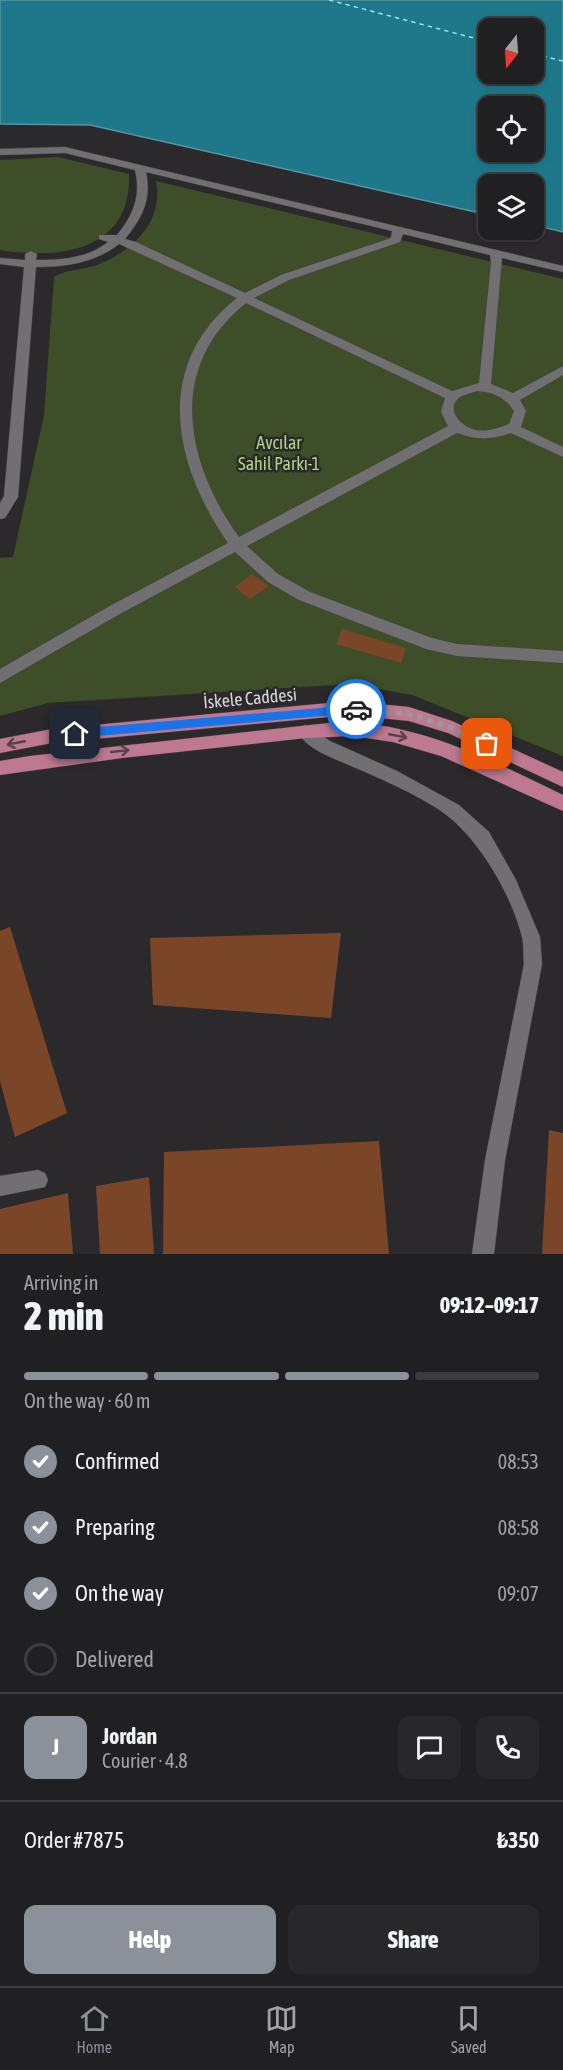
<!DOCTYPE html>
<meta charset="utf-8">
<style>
body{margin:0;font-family:"Asap Condensed",sans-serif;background:#28272a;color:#f1f3f6;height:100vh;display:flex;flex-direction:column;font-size:22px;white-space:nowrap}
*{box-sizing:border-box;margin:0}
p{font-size:20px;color:#a2a2a5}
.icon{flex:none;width:33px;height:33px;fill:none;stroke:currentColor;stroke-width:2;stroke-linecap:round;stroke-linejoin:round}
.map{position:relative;height:1254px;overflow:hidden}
.details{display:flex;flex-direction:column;background:#201f21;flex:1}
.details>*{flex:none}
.needle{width:39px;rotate:197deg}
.tools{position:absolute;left:478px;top:18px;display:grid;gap:12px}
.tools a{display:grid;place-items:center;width:66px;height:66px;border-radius:12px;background:#201f21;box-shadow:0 3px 9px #0003,0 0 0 2px #3d3d3f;font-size:30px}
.pin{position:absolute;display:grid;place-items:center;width:51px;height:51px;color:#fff;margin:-26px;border-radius:12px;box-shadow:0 3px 9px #0006}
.courier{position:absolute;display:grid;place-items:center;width:60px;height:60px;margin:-30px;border:4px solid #1a73e8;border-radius:50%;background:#fff;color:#222;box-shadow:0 2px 8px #0007}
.head em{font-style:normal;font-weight:800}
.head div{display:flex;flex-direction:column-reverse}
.head{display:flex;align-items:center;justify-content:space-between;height:102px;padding:0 24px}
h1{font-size:39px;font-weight:800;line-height:45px}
.bar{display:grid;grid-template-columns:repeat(4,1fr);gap:9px 6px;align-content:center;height:72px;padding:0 24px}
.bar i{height:8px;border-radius:4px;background:#3d3d3f}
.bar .on{background:#8c9099}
.bar p{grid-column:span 4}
.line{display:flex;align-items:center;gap:15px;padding:0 24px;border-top:2px solid #3d3d3f}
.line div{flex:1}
.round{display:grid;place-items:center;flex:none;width:63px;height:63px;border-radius:12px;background:#28272a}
ol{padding:0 24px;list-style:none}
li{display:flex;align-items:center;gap:18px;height:66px}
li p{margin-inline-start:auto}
li .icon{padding:6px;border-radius:50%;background:#8c9099;color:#fff;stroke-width:4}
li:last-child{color:#a2a2a5}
li i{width:33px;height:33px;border:3px solid #3d3d3f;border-radius:50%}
.button{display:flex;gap:12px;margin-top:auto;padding:12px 24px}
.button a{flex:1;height:69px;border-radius:12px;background:#8c9099;color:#fff;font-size:24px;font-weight:800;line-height:69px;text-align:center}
.button a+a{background:#28272a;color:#f1f3f6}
.tab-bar{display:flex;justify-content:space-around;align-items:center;height:84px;border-top:2px solid #3d3d3f;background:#201f21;font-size:16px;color:#a2a2a5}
.tab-bar a{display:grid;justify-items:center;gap:3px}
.tab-bar .on{color:#8c9099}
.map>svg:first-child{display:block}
.green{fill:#3d4e28}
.water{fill:#1e788a;stroke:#5694a1;stroke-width:1.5;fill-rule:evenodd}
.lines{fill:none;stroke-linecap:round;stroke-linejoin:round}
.ferry{stroke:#8ae5fa;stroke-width:1.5;stroke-dasharray:4.5 4;stroke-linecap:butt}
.building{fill:#7b4628}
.minor-casing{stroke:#474547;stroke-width:1}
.major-casing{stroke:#474547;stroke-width:1}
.minor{fill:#726f72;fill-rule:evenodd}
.major{fill:#be7991;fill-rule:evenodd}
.oneway{stroke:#57414a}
.route{fill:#1a73e8}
.done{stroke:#9b999c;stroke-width:6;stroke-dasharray:0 10.8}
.labels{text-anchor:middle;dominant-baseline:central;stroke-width:5;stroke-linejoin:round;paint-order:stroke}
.park-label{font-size:18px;fill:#afd583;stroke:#2b292c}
.street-label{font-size:18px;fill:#d8d6d8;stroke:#2b292c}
</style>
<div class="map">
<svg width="563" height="1254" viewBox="0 0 563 1254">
<rect width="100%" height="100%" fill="#2b292c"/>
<path class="green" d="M58,157L129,174C132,251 60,260 0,250V160Z
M156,181L563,279V756L412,695L351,684L48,703L0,716V558L13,557L44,415L54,277C67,269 81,270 94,266C131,253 164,223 156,181Z"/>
<path class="water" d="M0,0H563V232L534,225V184H489V215L90,125L0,124ZM489,28H534V74H489ZM489,106H534V152H489Z"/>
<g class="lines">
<path class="ferry" d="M329,0L489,42
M534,54L563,61"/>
</g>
<path class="building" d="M252,574L269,586L250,599L235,587Z
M342,629L406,648L401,663L336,644Z
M10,927L67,1113L15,1137L0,1081V931Z
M341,933L331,1018L153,1005L150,938Z
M549,1130L563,1133V1254H542Z
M379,1141L389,1254H163L164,1152Z
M149,1177L154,1254H100L96,1186Z
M68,1193L73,1254H0V1209Z"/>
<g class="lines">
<defs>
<path id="minor" d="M65,147L563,266V272L502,258L491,384L513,393L563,366V375L520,400L526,411L521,427L563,447V457L511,433C491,440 477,440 457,433L247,546L278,574L310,592L432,638L457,644L563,651V663L457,656L426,649L299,600L268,582L235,552L118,615L0,683V669L108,607L228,543C173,464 152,365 237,298L119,244C95,263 65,267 36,267L18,497L5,518L0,519V503L4,496L24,267L0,264V258L25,260V254L31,251L37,254L36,260C62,260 88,258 108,242L99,239V235H117C134,214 141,196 135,170L65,153L0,155V149ZM146,172L392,231L391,238L281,275L245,293L136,242L125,239C142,218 152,200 146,172ZM403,234L490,255L491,263L479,383L452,391L254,298L289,280L400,242ZM246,303L445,398L441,412L448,426L239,537C185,462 166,367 246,303ZM477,391C493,392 505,397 514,411L509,424C499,428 487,432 476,430C460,427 443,407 462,396C466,394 472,393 477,391Z
M306,725L330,741L397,771L459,805L489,832L516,880L540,937L542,964L505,1160L494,1254H472L485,1160L524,964C523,955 524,945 522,937C512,896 481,843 449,817C426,798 379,778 351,766C334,758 307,750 298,732L300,727Z
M38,1170L45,1173L48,1180L45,1187L0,1196V1176Z"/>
<path id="major" d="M350,701L409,707L452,721L563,772V787L448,733L409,721L350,715L52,743L0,753V739L52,729Z
M338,722C418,722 493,761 563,795V811L441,756L393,742L353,736L306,738L122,758L0,775V761L30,756Z"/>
</defs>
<use href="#minor" class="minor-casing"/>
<use href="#major" class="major-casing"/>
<use href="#minor" class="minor"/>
<use href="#major" class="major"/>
</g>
<defs><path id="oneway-shaft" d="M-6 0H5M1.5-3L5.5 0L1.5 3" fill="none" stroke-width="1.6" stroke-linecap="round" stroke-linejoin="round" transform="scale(1.5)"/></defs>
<g class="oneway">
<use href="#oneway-shaft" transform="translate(398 736) rotate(11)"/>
<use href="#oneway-shaft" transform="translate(16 743) rotate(169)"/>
<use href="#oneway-shaft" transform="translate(120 751) rotate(-6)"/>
</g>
<path class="route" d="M356,705L361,709L356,713L75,738L69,734L75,729Z"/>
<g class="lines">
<path class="done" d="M356,709L410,714L452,728L487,744"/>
</g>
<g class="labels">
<g class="park-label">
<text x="279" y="442">Avcılar<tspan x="279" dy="21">Sahil Parkı-1</tspan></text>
</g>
<g class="street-label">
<text transform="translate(250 698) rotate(-5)">İskele Caddesi</text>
</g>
</g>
</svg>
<div class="tools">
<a><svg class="needle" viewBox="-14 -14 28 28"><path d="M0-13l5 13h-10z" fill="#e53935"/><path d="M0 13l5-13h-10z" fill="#a2a2a5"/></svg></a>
<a><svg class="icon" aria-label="locate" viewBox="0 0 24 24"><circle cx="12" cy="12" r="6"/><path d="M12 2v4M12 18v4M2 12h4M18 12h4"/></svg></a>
<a><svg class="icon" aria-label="layers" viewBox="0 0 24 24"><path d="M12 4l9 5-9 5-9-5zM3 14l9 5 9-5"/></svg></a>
</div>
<div class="pin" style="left:487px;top:744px;background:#ea580c"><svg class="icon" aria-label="bag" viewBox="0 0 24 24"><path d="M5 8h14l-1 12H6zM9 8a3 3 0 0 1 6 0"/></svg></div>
<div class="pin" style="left:75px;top:734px;background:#1f2937"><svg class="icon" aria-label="home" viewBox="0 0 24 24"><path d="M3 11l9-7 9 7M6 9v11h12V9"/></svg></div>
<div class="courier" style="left:356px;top:709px"><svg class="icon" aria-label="car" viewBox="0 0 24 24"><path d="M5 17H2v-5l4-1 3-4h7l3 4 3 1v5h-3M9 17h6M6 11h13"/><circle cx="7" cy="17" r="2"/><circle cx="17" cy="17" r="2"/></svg></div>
</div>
<section class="details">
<div class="head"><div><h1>2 min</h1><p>Arriving in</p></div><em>09:12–09:17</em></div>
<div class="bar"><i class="on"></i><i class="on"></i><i class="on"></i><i></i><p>On the way · 60 m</p></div>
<ol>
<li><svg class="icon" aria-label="check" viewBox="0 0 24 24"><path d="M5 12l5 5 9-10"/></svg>Confirmed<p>08:53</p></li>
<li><svg class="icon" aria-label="check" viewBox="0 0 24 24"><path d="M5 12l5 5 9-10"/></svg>Preparing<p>08:58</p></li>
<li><svg class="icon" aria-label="check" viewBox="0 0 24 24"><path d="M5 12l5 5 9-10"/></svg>On the way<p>09:07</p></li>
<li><i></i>Delivered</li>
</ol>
<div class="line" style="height:108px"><b class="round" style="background:#8c9099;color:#fff">J</b><div><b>Jordan</b><p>Courier · 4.8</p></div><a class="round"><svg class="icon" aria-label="chat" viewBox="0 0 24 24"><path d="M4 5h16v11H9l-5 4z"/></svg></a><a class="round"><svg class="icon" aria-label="phone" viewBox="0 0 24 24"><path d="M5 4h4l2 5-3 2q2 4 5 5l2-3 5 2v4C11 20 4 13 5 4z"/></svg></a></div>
<div class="line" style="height:78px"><div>Order #7875</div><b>₺350</b></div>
<div class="button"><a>Help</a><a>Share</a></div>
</section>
<nav class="tab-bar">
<a class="on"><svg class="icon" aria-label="home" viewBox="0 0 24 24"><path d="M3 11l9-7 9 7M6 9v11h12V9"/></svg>Home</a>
<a><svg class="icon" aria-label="map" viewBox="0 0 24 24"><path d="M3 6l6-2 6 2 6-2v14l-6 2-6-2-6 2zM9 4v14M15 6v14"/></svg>Map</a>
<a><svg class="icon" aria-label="saved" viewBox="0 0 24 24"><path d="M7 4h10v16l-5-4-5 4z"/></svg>Saved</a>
</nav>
